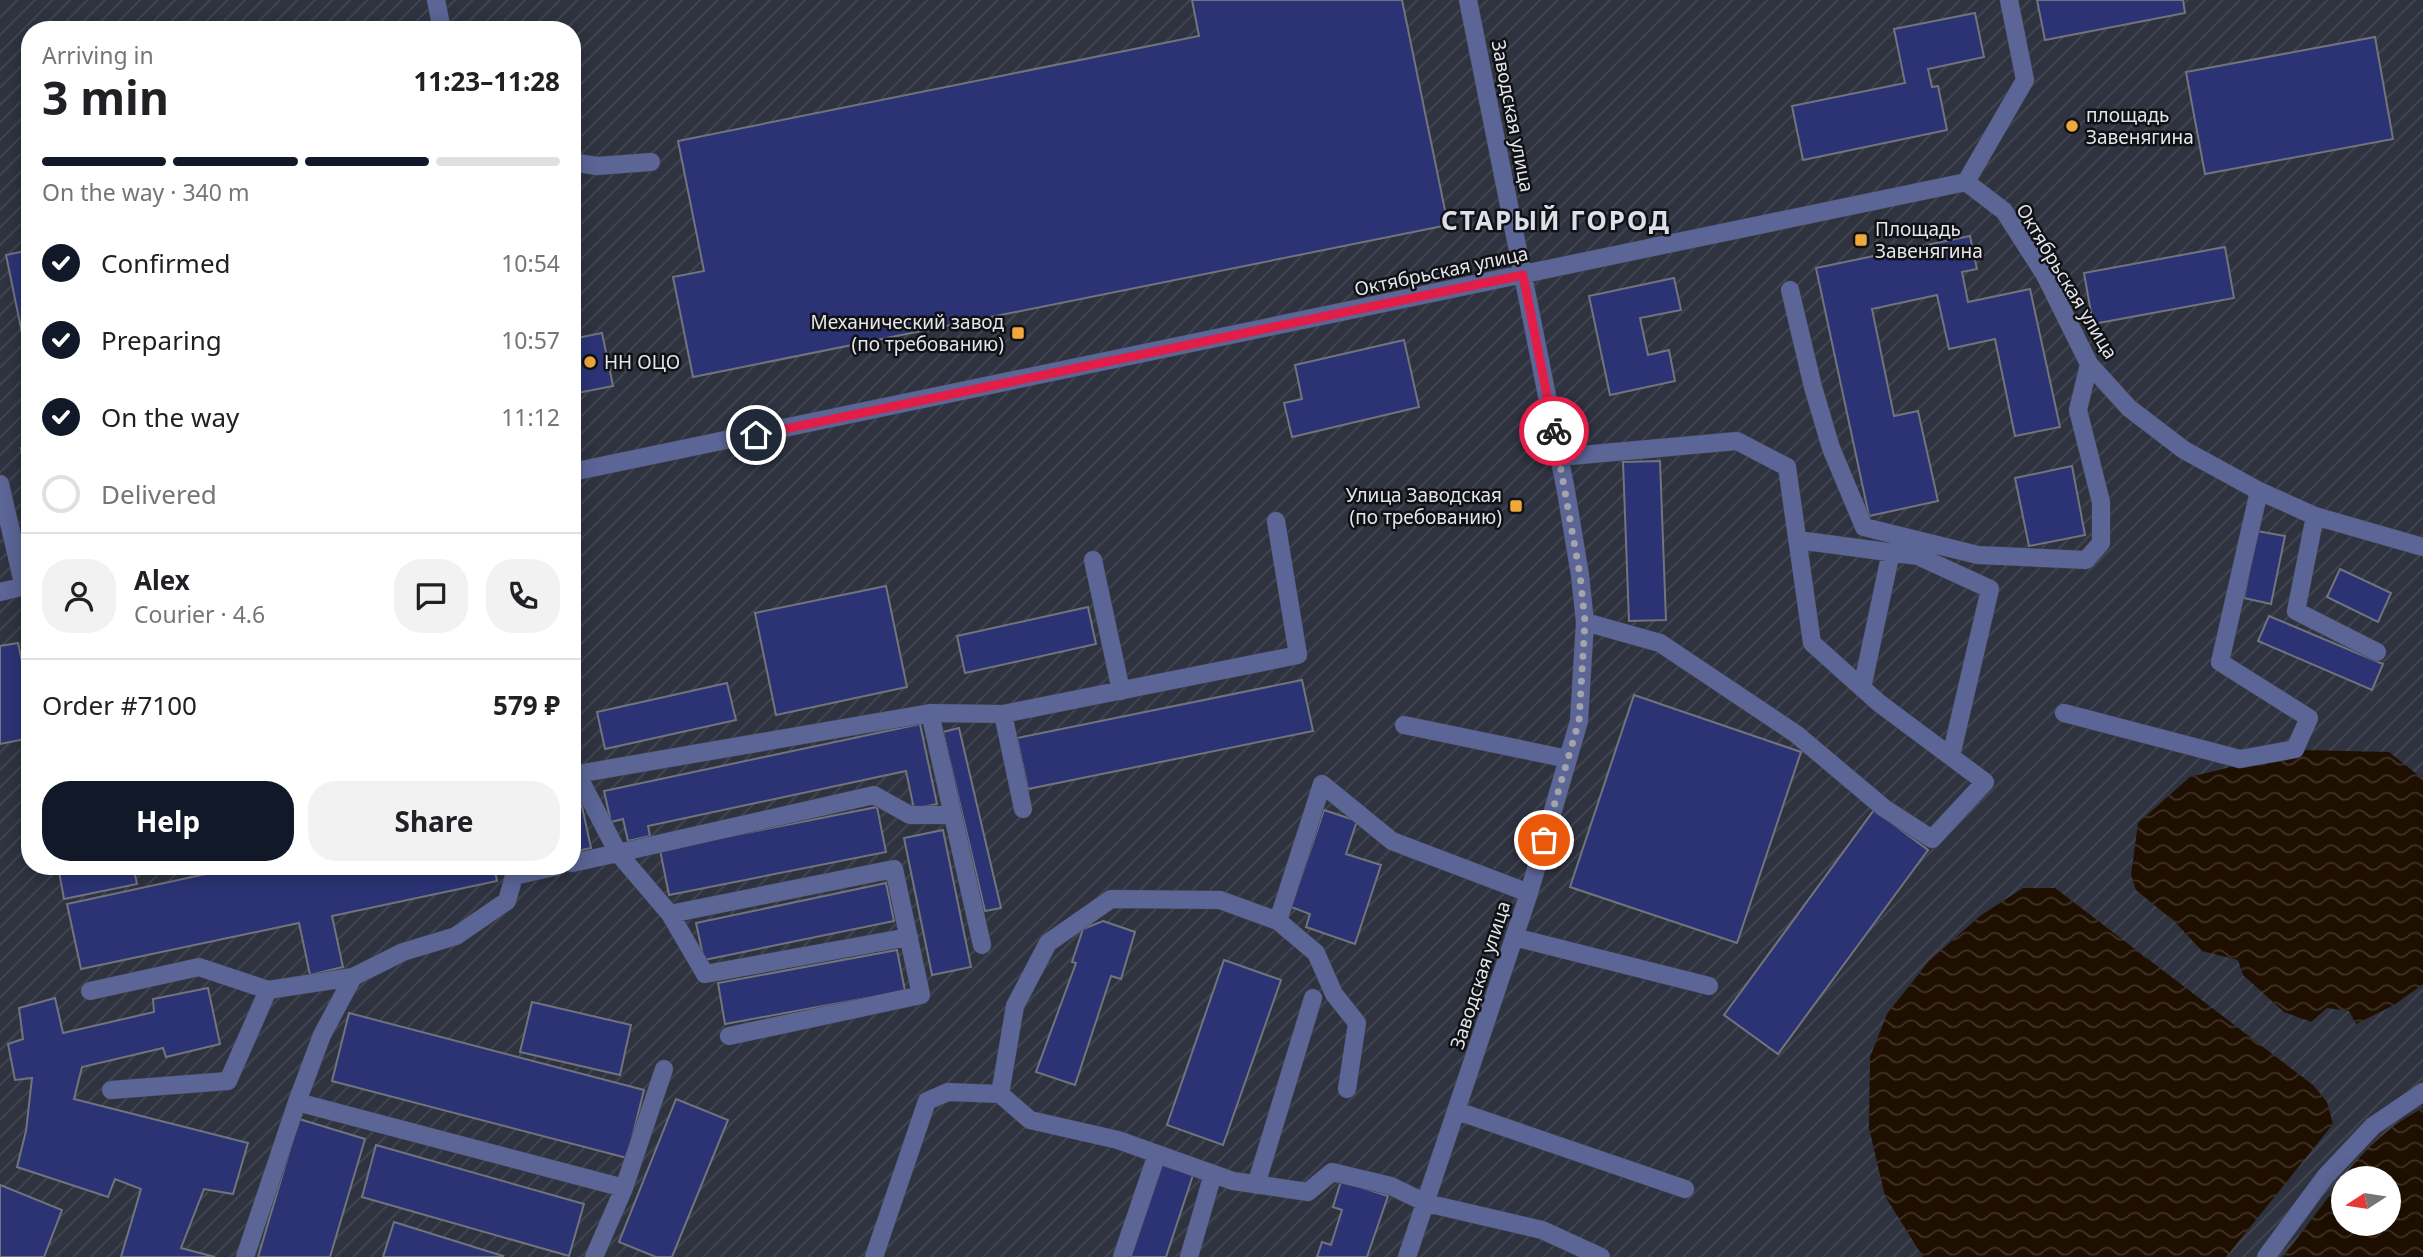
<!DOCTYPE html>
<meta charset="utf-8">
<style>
body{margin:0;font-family:"Noto Sans",sans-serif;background:#f2f2f2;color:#202124;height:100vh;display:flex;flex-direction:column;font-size:26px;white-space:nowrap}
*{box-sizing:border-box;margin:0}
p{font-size:23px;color:#757577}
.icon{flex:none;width:38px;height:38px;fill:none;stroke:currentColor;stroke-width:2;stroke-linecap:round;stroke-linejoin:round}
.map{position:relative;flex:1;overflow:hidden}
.drawer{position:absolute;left:21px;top:21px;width:560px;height:854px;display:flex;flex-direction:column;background:#fff;border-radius:28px;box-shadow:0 4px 18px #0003}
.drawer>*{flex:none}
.needle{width:46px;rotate:258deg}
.buttons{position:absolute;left:2331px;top:1166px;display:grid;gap:14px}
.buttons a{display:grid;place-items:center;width:70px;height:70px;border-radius:50%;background:#fff;box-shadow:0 4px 18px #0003;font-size:35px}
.pin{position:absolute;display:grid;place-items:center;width:60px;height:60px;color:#fff;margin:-30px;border:4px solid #fff;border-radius:50%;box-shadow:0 2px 7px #0007}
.courier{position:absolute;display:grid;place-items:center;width:70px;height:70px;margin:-35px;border:5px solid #e11d48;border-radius:50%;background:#fff;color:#222;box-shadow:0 2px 9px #0007}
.overview em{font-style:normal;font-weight:700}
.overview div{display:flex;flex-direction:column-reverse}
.overview{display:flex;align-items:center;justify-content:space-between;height:119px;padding:0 21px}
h1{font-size:46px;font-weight:700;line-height:52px}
.bar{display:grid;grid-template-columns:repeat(4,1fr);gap:10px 7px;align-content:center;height:84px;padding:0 21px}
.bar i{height:9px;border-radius:5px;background:#e0e0e0}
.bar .active{background:#111827}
.bar p{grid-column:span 4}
.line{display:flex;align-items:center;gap:18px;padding:0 21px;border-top:2px solid #e0e0e0}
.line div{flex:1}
.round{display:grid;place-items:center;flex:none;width:74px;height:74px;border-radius:28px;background:#f2f2f2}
ol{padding:0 21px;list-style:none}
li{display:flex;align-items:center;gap:21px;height:77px}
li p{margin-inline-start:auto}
li .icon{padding:7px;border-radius:50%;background:#111827;color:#fff;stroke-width:4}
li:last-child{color:#757577}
li i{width:38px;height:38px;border:4px solid #e0e0e0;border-radius:50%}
.button{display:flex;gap:14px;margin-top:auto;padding:14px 21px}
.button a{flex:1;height:80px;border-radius:28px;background:#111827;color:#fff;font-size:28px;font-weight:700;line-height:80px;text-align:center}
.button a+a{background:#f2f2f2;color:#202124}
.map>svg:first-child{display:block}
.industrial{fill:url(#industrial-furrows);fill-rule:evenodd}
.water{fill:url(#water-waves)}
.building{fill:#2b3375;stroke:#71747c;stroke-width:2}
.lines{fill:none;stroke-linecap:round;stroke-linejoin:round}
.minor-casing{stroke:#42434a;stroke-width:19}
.minor{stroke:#5b6596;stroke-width:18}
.done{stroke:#a2a4aa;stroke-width:7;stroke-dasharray:0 12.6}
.route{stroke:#e11d48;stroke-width:9}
.poi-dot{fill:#eea83c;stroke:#101115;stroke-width:2.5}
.labels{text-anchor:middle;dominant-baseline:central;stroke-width:5;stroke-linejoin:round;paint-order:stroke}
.poi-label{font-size:19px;fill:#e5e6eb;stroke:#101115;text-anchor:start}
.street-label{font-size:19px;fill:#e5e6eb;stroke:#101115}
.district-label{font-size:26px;font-weight:bold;letter-spacing:2px;fill:#dde0ea;stroke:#101115}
</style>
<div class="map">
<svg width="2423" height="1257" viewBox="0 0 2423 1257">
<defs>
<pattern id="industrial-furrows" width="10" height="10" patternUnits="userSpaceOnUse" patternTransform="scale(1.75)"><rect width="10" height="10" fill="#2f3340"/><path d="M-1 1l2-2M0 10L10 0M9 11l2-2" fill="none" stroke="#434752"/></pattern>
<pattern id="water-waves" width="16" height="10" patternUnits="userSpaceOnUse" patternTransform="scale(1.75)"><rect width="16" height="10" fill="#1f0f00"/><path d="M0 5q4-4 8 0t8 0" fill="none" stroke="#3f3225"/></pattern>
</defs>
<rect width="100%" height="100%" fill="#272830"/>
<path class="industrial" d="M0,0H2423V1257H0ZM30,30H572V866H30ZM2343,1178H2389V1223H2343Z"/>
<path class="water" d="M2300,750L2389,752L2423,779V984L2394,1005L2356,1024L2349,1011L2327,1008L2311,1022L2284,1012L2243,975L2238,960L2202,951L2175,922L2136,890L2131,875L2138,823L2190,777Z
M2023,888H2055L2313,1085L2327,1102L2333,1124L2226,1257H1923L1885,1196L1869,1128L1870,1057L1887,1014L1929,961L1980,916Z
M2423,1108V1257H2283L2343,1178V1223H2389V1178H2343C2364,1149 2392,1124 2423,1108Z"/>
<path class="building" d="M1192,0H1402L1448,225L693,377L673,277L704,271L678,141L1199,36Z
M2037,0H2183L2185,13L2045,40Z
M1975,13L1984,57L1928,69L1932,87L1938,86L1947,130L1803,160L1792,106L1905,83L1894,29Z
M2375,37L2393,139L2205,174L2186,72Z
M1970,236L1977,269L1962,272L1968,302L2030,289L2060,427L2015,436L1995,339L1949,349L1937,295L1872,309L1894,416L1918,411L1938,501L1869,516L1816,268Z
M2225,247L2234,298L2093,324L2084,273Z
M30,250V372L6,255Z
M1674,278L1681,310L1640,318L1648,355L1669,350L1675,381L1610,395L1589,296Z
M602,333L613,386L572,394V339Z
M1404,340L1419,407L1292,437L1284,403L1302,399L1295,365Z
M30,446V473H27L21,448Z
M1660,461L1666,620L1629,621L1623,462Z
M2072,466L2085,535L2029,546L2015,478Z
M2257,531L2285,536L2271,604L2244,598Z
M2340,569L2391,593L2378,622L2327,597Z
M886,586L907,687L776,715L755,613Z
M1088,607L1096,644L965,673L957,636Z
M2269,616L2383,664L2372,690L2258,641Z
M18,643L30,699V738L0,744V646Z
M1302,680L1313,731L1028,789L1017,738Z
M727,683L736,720L605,749L597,712Z
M1634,695L1801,752L1737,943L1570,887Z
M920,724L937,804L914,809L906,771L648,826L650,836L628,841L623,819L611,822L604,791Z
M959,728L1001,908L985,911L943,732Z
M580,797L591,848L572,852V799Z
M877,807L886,852L669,895L660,850Z
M1324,810L1357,821L1346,854L1381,865L1355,944L1306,927L1310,914L1291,907Z
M1874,810L1928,850L1778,1054L1724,1015Z
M943,830L971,967L932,975L904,838Z
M58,866H133L137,884L64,899Z
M243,866H494L497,881L332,916L343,967L310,975L299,923L81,969L67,904Z
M886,883L894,921L704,960L696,923Z
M1103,921L1135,932L1121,979L1111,976L1075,1085L1036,1072L1076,963L1072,962L1083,929Z
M897,950L905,991L725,1024L718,983Z
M1224,960L1281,980L1223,1145L1167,1125Z
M208,988L220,1044L166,1057L163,1048L82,1067L74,1099L248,1143L233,1194L204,1189L181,1248L215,1257H121L141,1189L115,1179L108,1197L17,1167L26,1131L32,1078L15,1080L8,1044L23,1039L19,1008L55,998L63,1033L154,1012L153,999Z
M532,1002L631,1025L620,1075L520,1052Z
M349,1013L644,1090L627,1158L332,1081Z
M676,1099L728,1120L672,1257H656L619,1242Z
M299,1119L365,1139L330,1257H258Z
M376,1145L584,1204L569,1256L362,1197Z
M1156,1163L1193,1175L1166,1257H1125Z
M1341,1181L1388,1196L1367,1257H1317L1322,1242L1331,1245L1342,1210L1333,1207Z
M0,1185L62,1210L44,1257H0Z
M394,1222L503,1256L502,1257H383Z"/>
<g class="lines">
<defs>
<path id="minor" d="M436,0L442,30
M572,162L597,166L651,162
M1966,182L2025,80L2009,0
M1790,290L1813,387L1831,448L1864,527L1978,555L2086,560L2101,543V502L2078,410L2089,364
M1559,457L1737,441L1787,467L1812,643L1879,703L1985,782L1932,839L1884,808L1796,734L1660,643L1585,622
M572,472L1966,182L2004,211L2045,275L2089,364L2129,408L2184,450L2259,491L2315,516L2423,547
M0,484L24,587
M2315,516L2296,611L2377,652
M1798,540L1918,556L1990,589L1951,756
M1093,560L1121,691
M0,592L30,585
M1862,688L1891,552
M930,713L982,945
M2064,713L2240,759L2295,749L2309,718L2220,662L2259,491
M1003,714L1298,655L1276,521
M1404,725L1568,759
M577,774L618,853L874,795L910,815H953
M572,775L930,713L1003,714L1023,809
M572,863L618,853L670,914L894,869L921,995L729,1036
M514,876L558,866
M670,914L705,974L909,937
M1514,937L1709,986
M353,977L322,1035L297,1102L624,1188L664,1069
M90,991L199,967L268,990
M1347,1089L1357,1023L1334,994L1316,953L1278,921L1322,784L1392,841L1529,893
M111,1090L228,1081L268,990L353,977L403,952L456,936L507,901L514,876L512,866
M1000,1094L1015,1006L1048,943L1111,899L1220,900L1278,921
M1457,1111L1685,1189
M1256,1185L1313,998
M245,1257L297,1102
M594,1257L624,1188
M874,1257L927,1101L948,1092L1000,1094L1030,1120L1118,1140L1233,1181L1308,1192L1332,1172L1391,1186L1426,1203L1542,1230L1601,1257
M1122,1257L1157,1154
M1189,1257L1213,1174
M1407,1257L1529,893L1579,721L1585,622L1580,575L1566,491L1468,0
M2266,1257L2325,1177L2373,1126L2423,1092"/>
</defs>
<use href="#minor" class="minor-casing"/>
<use href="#minor" class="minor"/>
</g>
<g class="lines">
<path class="done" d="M1544,840L1579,721L1585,622L1580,575L1554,431"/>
<path class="route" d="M756,435L1523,275L1554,431"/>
</g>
<g class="poi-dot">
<circle cx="2072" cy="126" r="7"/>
<rect x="1854" y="233" width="14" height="14" rx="3.5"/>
<rect x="1011" y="326" width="14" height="14" rx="3.5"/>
<circle cx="590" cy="362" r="7"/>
<rect x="1509" y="499" width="14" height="14" rx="3.5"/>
</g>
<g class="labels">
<g class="poi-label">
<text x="2086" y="115">площадь<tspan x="2086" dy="22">Завенягина</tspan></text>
<text x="1875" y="229">Площадь<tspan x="1875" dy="22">Завенягина</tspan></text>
<text x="1004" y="322" text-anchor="end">Механический завод<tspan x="1004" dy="22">(по требованию)</tspan></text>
<text x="604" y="362">НН ОЦО</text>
<text x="1502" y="495" text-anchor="end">Улица Заводская<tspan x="1502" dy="22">(по требованию)</tspan></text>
</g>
<g class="street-label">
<text transform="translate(1513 116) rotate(79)">Заводская улица</text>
<text transform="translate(1441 271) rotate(-12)">Октябрьская улица</text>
<text transform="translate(2067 281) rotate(59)">Октябрьская улица</text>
<text transform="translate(1480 975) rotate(-72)">Заводская улица</text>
</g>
<g class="district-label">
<text x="1556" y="220">СТАРЫЙ ГОРОД</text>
</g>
</g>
</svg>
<div class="buttons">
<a><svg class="needle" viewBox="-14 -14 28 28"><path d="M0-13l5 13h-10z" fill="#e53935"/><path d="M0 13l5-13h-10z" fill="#757577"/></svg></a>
</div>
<div class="pin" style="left:1544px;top:840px;background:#ea580c"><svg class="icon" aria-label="bag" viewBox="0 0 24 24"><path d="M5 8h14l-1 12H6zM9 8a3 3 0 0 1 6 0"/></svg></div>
<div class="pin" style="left:756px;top:435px;background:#1f2937"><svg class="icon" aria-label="home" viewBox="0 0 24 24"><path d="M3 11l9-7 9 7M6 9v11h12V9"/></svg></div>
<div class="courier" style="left:1554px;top:431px"><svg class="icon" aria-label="bike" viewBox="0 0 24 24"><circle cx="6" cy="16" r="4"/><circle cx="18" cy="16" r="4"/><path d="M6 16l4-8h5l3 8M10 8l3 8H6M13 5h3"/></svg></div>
<section class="drawer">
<div class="overview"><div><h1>3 min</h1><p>Arriving in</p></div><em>11:23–11:28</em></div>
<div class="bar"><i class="active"></i><i class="active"></i><i class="active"></i><i></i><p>On the way · 340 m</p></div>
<ol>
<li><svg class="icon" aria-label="check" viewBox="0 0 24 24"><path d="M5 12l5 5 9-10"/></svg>Confirmed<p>10:54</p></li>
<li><svg class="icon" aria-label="check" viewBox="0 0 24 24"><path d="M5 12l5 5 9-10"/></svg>Preparing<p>10:57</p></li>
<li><svg class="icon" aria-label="check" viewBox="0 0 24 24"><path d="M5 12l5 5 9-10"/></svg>On the way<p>11:12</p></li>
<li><i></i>Delivered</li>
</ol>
<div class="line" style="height:126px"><a class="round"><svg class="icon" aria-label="person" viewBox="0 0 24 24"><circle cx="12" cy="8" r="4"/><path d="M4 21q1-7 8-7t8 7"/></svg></a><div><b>Alex</b><p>Courier · 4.6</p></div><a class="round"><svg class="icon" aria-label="chat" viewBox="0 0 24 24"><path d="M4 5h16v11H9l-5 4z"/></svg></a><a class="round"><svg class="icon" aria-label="phone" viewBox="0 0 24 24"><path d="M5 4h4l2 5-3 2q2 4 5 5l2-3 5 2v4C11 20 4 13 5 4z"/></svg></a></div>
<div class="line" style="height:91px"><div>Order #7100</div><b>579 ₽</b></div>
<div class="button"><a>Help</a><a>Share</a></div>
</section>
</div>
